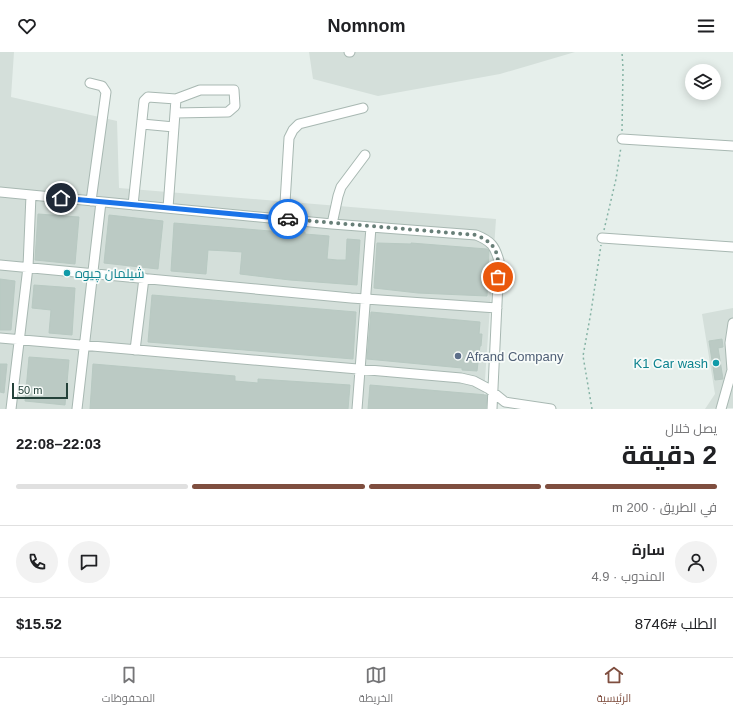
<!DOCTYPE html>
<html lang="ar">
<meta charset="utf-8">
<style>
body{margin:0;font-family:Helvetica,Cairo,sans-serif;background:#f2f2f2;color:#202124;direction:rtl;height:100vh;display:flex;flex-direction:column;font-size:15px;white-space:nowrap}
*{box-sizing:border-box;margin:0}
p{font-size:13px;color:#757577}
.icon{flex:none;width:22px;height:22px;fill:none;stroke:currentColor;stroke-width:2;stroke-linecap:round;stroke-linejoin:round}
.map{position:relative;height:357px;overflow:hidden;direction:ltr}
.sheet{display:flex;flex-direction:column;background:#fff;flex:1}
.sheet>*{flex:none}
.buttons{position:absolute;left:685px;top:12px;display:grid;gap:8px}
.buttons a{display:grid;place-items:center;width:36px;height:36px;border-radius:50%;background:#fff;box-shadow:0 2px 10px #0003;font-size:20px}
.scale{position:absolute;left:12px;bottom:10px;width:56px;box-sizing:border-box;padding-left:4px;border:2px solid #24423a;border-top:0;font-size:11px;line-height:14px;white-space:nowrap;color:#24423a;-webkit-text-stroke:3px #f7fbf9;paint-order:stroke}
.pin{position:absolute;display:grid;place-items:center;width:34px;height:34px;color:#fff;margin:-17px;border:2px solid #fff;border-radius:50%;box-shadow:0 1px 4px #0007}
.courier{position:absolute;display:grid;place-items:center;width:40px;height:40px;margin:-20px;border:3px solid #1a73e8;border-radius:50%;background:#fff;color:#222;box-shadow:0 1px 5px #0007}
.head em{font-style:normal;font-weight:700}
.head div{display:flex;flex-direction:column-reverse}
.head{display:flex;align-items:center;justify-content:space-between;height:68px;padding:0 16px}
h1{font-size:26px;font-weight:700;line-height:30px}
.bar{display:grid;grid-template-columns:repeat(4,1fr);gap:6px 4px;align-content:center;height:48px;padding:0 16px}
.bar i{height:5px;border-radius:3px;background:#e0e0e0}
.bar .current{background:#7f4e3f}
.bar p{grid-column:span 4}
.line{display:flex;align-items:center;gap:10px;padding:0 16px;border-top:1px solid #e0e0e0}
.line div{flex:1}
.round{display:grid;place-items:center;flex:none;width:42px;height:42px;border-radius:21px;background:#f2f2f2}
header{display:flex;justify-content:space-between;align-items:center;height:52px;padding:0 16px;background:#fff;font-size:18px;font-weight:700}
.menu{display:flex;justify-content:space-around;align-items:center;height:56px;border-top:1px solid #e0e0e0;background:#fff;font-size:11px;color:#757577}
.menu a{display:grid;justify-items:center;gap:2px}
.menu .current{color:#7f4e3f}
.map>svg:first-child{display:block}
.built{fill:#d4dfda}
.building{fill:#bbcac4;stroke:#b8c9c2}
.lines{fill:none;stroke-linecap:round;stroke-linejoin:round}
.minor-casing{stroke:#a8b8b2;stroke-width:11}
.path{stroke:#86b3a5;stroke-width:1.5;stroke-dasharray:2 3;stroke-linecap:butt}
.minor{stroke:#fff;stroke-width:9}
.done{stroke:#687f78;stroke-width:4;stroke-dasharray:0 7.2}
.route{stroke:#1a73e8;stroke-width:5}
.culture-dot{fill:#0f9aa8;stroke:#f7fbf9;stroke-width:1.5}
.service-dot{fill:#5c6f8a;stroke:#f7fbf9;stroke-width:1.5}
.labels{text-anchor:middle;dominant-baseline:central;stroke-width:3.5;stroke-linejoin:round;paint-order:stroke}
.culture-label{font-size:13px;fill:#0d838f;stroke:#f7fbf9;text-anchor:start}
.service-label{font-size:13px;fill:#4e5e75;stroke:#f7fbf9;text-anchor:start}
</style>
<header><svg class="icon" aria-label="menu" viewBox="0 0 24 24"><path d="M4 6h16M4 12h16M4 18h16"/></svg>Nomnom<svg class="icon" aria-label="heart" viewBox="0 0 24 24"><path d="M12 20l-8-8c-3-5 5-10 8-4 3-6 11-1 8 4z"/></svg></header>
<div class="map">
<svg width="733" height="357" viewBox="0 0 733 357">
<rect width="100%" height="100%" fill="#e6efeb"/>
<path class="built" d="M0,0H14L11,45L117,69L119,136L496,167L483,357H0Z
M309,0H575L500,22L378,44L313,27Z
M733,256V356L705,357L715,342L702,262Z"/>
<path class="building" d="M38,162L79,165L75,212L35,208Z
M109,163L163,169L158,217L104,211Z
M174,171L294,181L295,179L305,180V182L329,184L327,207L337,208H346L347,187L360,188L357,233L290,228L240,222L242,200L228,199L208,198L206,222L171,219Z
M377,191L411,192V191L487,197L489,199L487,244L418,241L374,236Z
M0,227L15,229L11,278H0Z
M34,233L75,236L72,283L49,281L51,258L32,256Z
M152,243L356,260L353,307L148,290Z
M371,260L480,270L479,282H482L481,294H480L477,319L462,318V316L367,307Z
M722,287L723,295L718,296L723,327L715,328L709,289Z
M29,305L69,308L65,353L25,349Z
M0,312H7L4,341L0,340Z
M93,312L235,324V329L258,331V327L350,333L348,357H90Z
M370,333L487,343L486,357H368Z"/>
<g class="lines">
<defs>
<path id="minor" d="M349,0H350
M90,31L102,34L106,40L91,149
M142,72L174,75
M622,87L733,94
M0,140L332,172L476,183C491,189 495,194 499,209L492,357
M133,153L144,49L148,45L176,47
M168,156L175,61L176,47L200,38H234L235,54L228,60L175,61
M284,167L289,86L293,78L299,72L363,56
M332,172L338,144L341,135L365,103
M602,186L733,195
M0,213L351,246L497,256
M0,286L461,326L474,329L489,337L505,350L551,357
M135,298L144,226
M11,357L28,215L31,143
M77,357L101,150
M357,357L371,175
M721,357L732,318L730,291L733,271"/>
</defs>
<use href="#minor" class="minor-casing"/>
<path class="path" d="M622,79L623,17L622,0
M604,178L616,127L621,95
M592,357L583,304L591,260L601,193"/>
<use href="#minor" class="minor"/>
</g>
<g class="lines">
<path class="done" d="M288,167L476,183C498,192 499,203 498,225"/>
<path class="route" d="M61,146L288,167"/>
</g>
<g class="culture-dot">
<circle cx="67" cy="221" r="4"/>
<circle cx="716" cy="311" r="4"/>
</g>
<circle class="service-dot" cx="458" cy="304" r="4"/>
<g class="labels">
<g class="culture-label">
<text x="75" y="221">شيلمان چیوه</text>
<text x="708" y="311" text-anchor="end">K1 Car wash</text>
</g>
<g class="service-label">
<text x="466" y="304">Afrand Company</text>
</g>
</g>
</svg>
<div class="buttons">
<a><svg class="icon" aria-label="layers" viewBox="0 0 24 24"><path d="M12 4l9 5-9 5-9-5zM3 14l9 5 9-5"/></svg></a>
</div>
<div class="scale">50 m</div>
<div class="pin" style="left:498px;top:225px;background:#ea580c"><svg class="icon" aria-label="bag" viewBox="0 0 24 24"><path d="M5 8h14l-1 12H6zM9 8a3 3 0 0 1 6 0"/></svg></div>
<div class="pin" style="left:61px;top:146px;background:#1f2937"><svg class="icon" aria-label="home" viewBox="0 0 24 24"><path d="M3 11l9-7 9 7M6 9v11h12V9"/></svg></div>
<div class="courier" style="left:288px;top:167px"><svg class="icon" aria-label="car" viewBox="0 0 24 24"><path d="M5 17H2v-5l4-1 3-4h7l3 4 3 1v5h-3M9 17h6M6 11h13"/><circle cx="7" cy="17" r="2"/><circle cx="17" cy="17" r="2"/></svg></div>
</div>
<section class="sheet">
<div class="head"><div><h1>2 دقيقة</h1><p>يصل خلال</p></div><em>22:03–22:08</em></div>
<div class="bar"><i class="current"></i><i class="current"></i><i class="current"></i><i></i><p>في الطريق · 200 m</p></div>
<div class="line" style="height:72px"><a class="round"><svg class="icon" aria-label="person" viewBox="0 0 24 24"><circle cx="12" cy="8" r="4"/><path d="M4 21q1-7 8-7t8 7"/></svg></a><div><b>سارة</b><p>المندوب · 4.9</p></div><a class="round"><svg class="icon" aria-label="chat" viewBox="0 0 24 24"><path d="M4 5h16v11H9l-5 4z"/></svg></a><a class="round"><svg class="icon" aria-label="phone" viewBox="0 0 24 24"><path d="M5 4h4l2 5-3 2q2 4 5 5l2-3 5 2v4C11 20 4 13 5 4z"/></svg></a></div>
<div class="line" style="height:52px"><div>الطلب #8746</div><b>$15.52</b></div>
</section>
<nav class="menu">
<a class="current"><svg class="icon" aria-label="home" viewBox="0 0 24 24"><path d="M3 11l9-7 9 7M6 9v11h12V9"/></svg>الرئيسية</a>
<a><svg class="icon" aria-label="map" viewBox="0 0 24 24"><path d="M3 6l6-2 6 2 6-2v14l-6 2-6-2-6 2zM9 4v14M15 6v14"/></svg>الخريطة</a>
<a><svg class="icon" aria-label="saved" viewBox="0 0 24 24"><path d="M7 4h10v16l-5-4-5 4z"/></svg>المحفوظات</a>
</nav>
